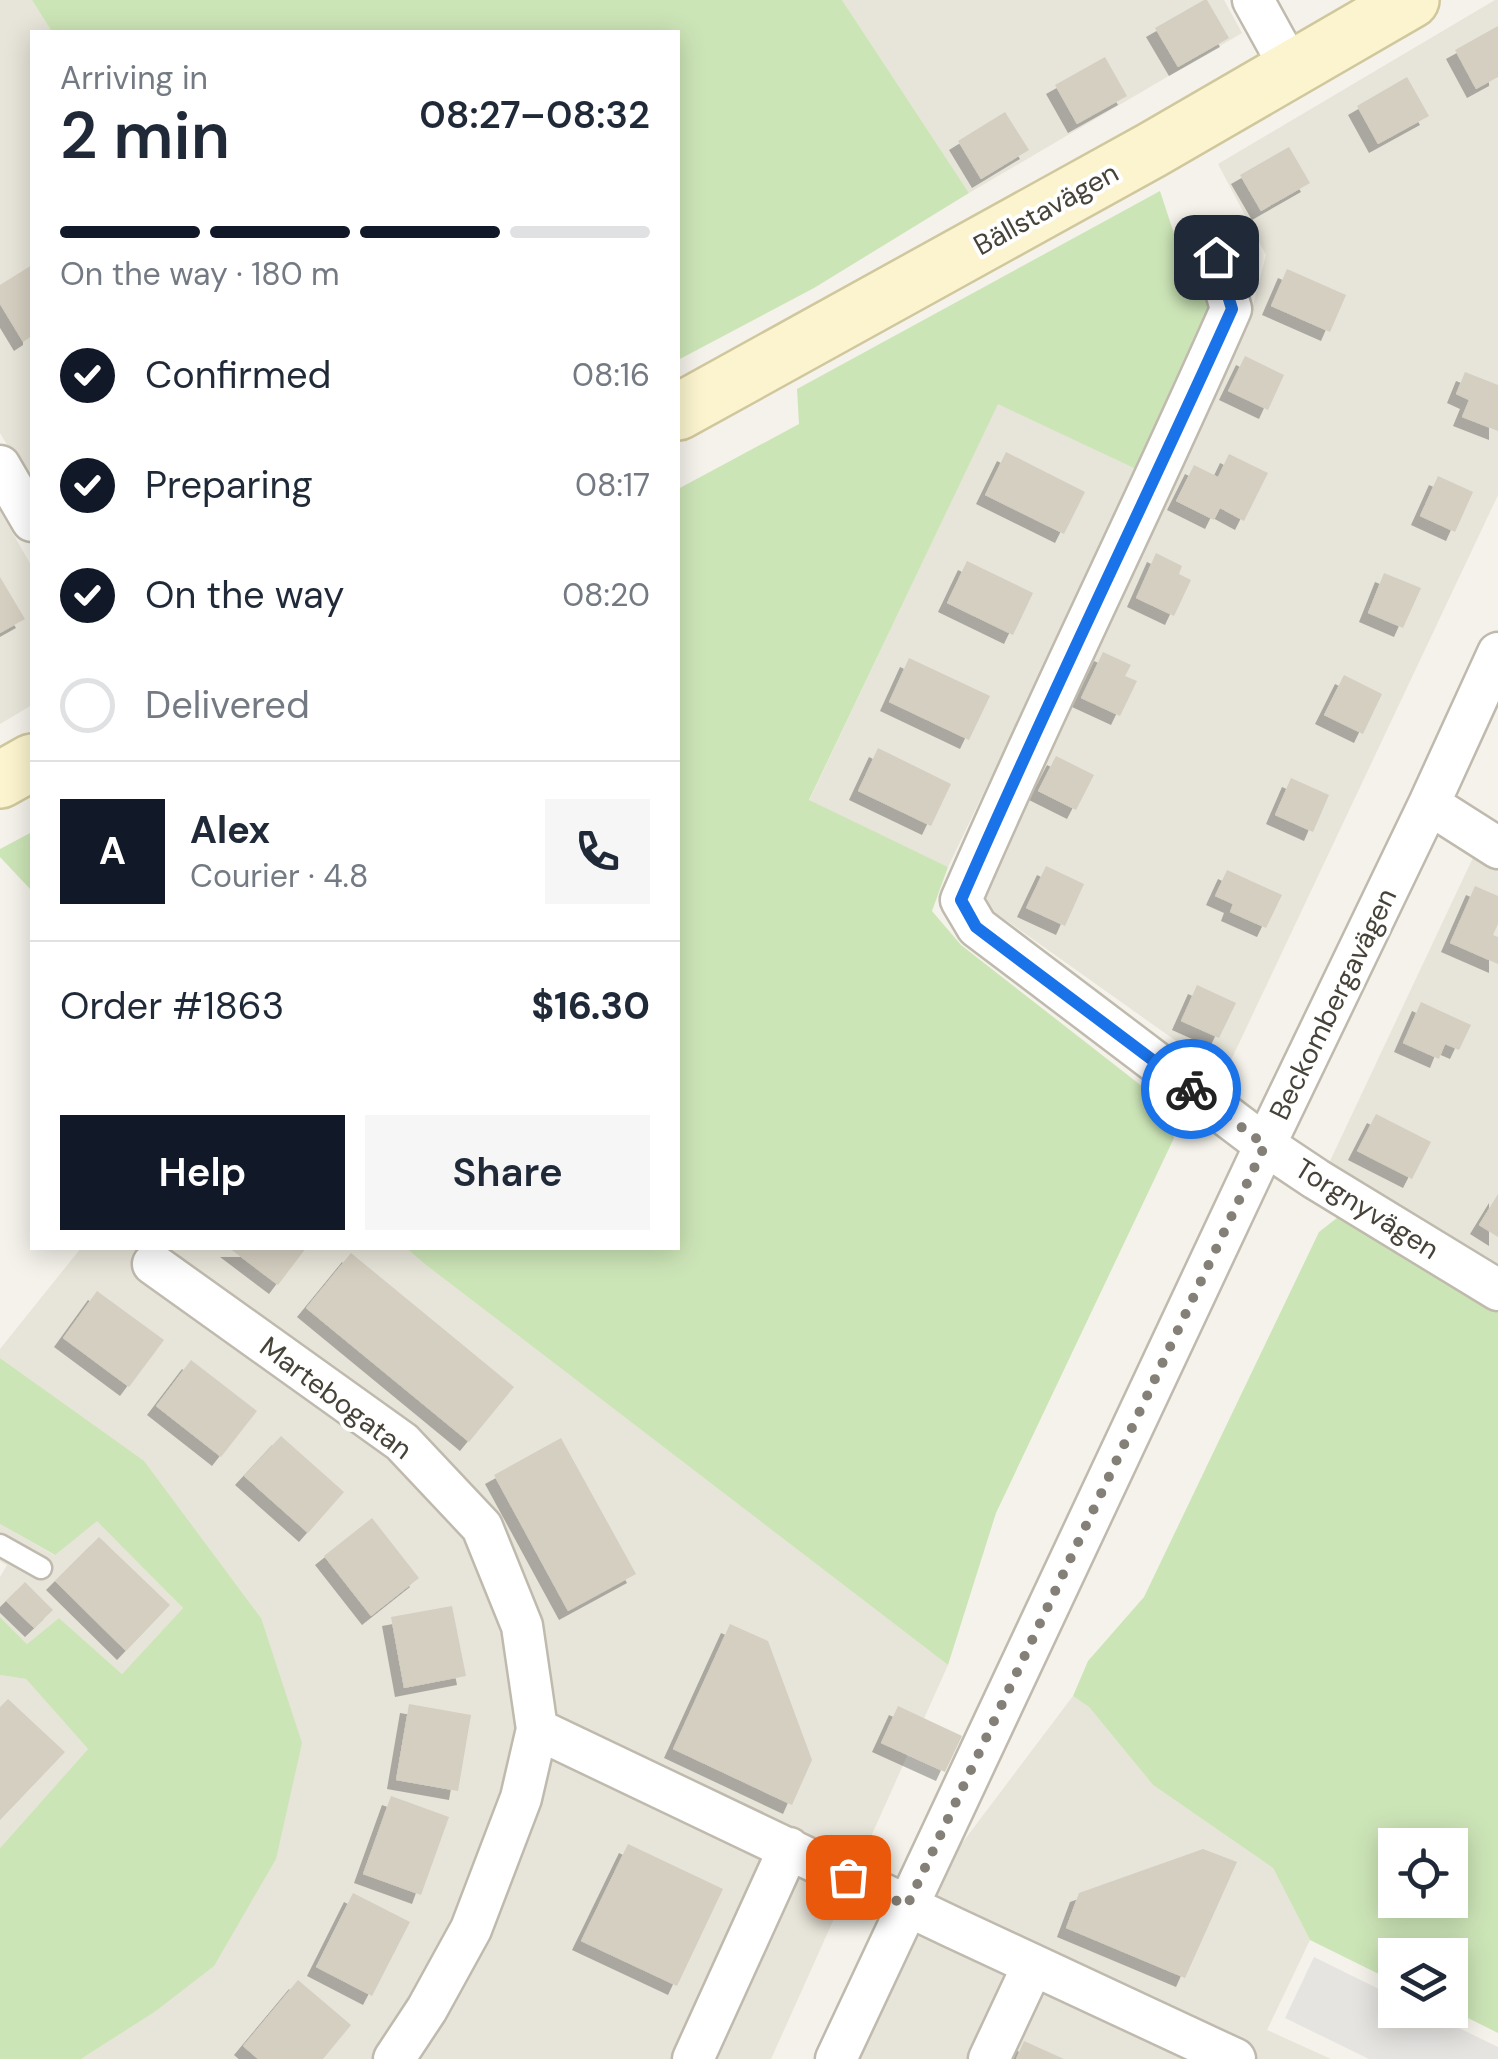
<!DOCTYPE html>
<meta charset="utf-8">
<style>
body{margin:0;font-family:"DM Sans",sans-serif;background:#f6f6f7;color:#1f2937;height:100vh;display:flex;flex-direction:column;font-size:38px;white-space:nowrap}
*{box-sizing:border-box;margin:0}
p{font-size:32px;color:#747a83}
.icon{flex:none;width:55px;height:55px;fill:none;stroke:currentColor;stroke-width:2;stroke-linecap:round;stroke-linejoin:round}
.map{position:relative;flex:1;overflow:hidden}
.side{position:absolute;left:30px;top:30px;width:650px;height:1220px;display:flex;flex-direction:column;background:#fff;border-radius:0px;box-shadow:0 5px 25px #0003}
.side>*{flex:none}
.buttons{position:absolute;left:1378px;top:1828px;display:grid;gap:20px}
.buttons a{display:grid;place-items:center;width:90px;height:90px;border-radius:0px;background:#fff;box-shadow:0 5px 25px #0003;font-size:50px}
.pin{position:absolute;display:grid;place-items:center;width:85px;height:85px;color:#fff;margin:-42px;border-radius:20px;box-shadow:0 5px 15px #0006}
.courier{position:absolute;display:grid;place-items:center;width:100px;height:100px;margin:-50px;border:8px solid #1a73e8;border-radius:50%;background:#fff;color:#222;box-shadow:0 2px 12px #0007}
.summary em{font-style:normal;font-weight:600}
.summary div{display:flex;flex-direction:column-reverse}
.summary{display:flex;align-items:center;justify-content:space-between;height:170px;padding:0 30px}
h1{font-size:65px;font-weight:600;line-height:75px}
.bar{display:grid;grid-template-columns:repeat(4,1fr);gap:15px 10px;align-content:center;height:120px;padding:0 30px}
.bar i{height:12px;border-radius:8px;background:#e0e1e3}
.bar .selected{background:#111827}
.bar p{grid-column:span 4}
.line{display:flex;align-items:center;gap:25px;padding:0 30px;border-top:2px solid #e0e1e3}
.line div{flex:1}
.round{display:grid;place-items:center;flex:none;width:105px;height:105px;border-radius:0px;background:#f6f6f7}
ol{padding:0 30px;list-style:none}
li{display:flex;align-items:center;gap:30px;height:110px}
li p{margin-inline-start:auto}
li .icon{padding:10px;border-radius:50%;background:#111827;color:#fff;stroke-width:4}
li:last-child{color:#747a83}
li i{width:55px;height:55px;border:5px solid #e0e1e3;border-radius:50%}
.action{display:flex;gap:20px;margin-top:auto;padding:20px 30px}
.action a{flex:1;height:115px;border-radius:0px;background:#111827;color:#fff;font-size:40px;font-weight:600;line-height:115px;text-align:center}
.action a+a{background:#f6f6f7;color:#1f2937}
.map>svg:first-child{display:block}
.residential{fill:#e7e4d9}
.green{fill:#cce5b7;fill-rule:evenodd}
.parking{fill:#e6e4e1}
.building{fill:#d5cfc1;filter:url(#shadow)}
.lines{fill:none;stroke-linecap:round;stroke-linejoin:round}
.lane-casing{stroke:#bfbaad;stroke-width:25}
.street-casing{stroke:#bfbaad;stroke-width:45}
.secondary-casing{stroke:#d0c79d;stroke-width:60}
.lane{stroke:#fff;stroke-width:20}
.street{stroke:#fff;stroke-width:40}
.secondary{stroke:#fbf4ce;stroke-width:55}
.done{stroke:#848077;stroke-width:10;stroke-dasharray:0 18}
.route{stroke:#1a73e8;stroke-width:12}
.labels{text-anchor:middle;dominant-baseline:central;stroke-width:8;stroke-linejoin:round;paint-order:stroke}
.street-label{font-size:28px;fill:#474339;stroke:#fff}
</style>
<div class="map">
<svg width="1498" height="2059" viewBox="0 0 1498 2059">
<defs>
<filter id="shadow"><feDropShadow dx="-9" dy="9" stdDeviation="0" flood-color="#0004"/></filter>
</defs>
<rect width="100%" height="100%" fill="#f4f2ea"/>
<path class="residential" d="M0,0H32L52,32H32V487L0,433Z
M842,0H1224L1242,33L969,193Z
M1495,0H1498V495L1224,1075L986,906L984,882L1251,313L1266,255L1218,164Z
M998,403L1138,470L948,867L809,801Z
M0,511L32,567V705L0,724Z
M1479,845L1498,857V1267L1330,1161Z
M81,1248H406L426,1265L948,1665L771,2059H81L153,2013L261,1618L144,1462L0,1358V1349Z
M97,1520L183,1608L122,1674L59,1618L27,1644L0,1617V1577L7,1565L0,1561V1524L54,1555Z
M0,1675L26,1679L88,1749L0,1848Z
M1073,1696L1089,1707L1153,1785L1273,1868L1310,1940L1267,2030L1331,2059H851L935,1879Z"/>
<path class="green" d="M32,0H842L969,193L814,288L678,360V32H52Z
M1160,191L1180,252L1215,304L1138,470L998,404L809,800L948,867L932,911L961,945L1161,1101L1174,1138L996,1513L948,1665L426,1265L406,1248H678V489L799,424L797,389Z
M32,832V891L0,857V849Z
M1342,1214L1498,1313V2033L1450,2009V1955H1395V1982L1310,1940L1273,1868L1153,1785L1089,1707L1073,1696L1088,1661L1144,1597L1319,1232ZM1395,1845H1450V1900H1395Z
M0,1358L144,1461L261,1618L302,1743L276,1859L214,1966L153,2013L81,2059H0V1848L88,1749L26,1679L0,1675V1617L27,1644L59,1618L122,1674L183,1608L97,1521L55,1555L0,1524Z"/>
<path class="parking" d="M1314,1957L1395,1997V2010H1422L1498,2047V2059H1369L1285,2018Z"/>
<path class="building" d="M1204,0H1207L1229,38L1178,67L1155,28Z
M1498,26V77L1476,89L1455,50Z
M1105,57L1127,96L1077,124L1055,85Z
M1407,77L1429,116L1378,144L1357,106Z
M1005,112L1029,150L981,179L958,141Z
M1289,147L1310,183L1261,211L1240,175Z
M32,265V336L23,342L0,304V285Z
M1287,269L1346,295L1330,332L1271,306Z
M1245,356L1284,375L1268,410L1228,391Z
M1465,372L1498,385V431L1462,417L1469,400L1456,394Z
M1006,452L1085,492L1064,534L985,495Z
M1229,454L1268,473L1244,521L1220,508L1214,520L1176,501L1194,465L1218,477Z
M1438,476L1473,492L1455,532L1420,516Z
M1156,553L1182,566L1179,574L1191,580L1174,616L1136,598Z
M967,561L1033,593L1013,635L947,603Z
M1384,573L1421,588L1403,628L1368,613Z
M0,577L25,619L0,633Z
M1103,652L1131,665L1125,676L1137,681L1120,716L1081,698Z
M909,658L990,696L969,740L889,702Z
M1344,675L1382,694L1363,734L1324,715Z
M878,748L951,784L931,826L858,791Z
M1056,756L1094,775L1076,810L1038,791Z
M1291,778L1329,795L1313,832L1275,815Z
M1046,866L1084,884L1065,926L1026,908Z
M1227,870L1282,895L1266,928L1230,912L1233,904L1215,896Z
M1475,886L1498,896V924L1493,935L1498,937V964L1450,943Z
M1197,985L1236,1003L1219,1038L1181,1021Z
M1421,1002L1471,1025L1459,1050L1445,1044L1439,1059L1403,1043Z
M1376,1114L1431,1142L1412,1179L1357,1151Z
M1498,1194V1237L1479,1225Z
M229,1248H306L278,1285Z
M351,1253L514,1387L469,1442L306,1308Z
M97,1291L164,1340L129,1387L63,1338Z
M191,1360L257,1411L221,1457L156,1406Z
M281,1436L344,1492L308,1533L244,1476Z
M561,1438L636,1574L568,1611L494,1475Z
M372,1518L419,1578L371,1616L324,1556Z
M99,1537L170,1605L126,1651L55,1581Z
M25,1582L53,1610L34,1628L6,1601Z
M452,1606L466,1676L404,1688L391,1617Z
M730,1624L768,1641L812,1760L792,1805L673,1749Z
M8,1699L65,1752L0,1820V1707Z
M409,1704L471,1715L458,1791L396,1780Z
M898,1706L962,1736L945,1772L881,1743Z
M391,1796L449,1817L421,1895L363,1874Z
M628,1844L723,1889L677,1986L581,1941Z
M1203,1849L1237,1862L1185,1978L1066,1928L1079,1893Z
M353,1893L410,1922L372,1996L316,1967Z
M298,1980L351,2025L323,2059H258L243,2046Z
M1024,2041L1064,2059H1016Z"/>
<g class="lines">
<defs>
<path id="lane" d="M0,1545L41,1568"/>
<path id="street" d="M1253,0L1291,69
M1216,257L1231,309C1144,507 1047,701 961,900L977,927L1265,1145L1316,1179L1498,1290
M0,466L32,521
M1429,804L1498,848
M153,1264L402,1442L482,1527L522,1626L537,1729L521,1798L471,1929L427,2009L394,2059
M537,1729L952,1927L1235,2059
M693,2059L789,1848
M836,2059L1265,1145L1429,804L1498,653
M989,2059L1033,1965"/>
<path id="secondary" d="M678,412L1152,150L1411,0
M0,780L32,762"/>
</defs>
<use href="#lane" class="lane-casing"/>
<use href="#street" class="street-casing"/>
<use href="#secondary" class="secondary-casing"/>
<use href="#lane" class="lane"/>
<use href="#street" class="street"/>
<use href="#secondary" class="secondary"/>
</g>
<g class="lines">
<path class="done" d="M848,1877L907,1906L1265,1145L1191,1089"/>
<path class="route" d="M1191,1089L976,927L961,900C1047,701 1143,507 1232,309L1216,257"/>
</g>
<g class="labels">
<g class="street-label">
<text transform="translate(1046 209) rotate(-29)">Bällstavägen</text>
<text transform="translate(1333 1004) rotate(-64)">Beckombergavägen</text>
<text transform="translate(1367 1209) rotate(32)">Torgnyvägen</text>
<text transform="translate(336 1398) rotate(37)">Martebogatan</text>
</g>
</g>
</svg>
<div class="buttons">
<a><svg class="icon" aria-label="locate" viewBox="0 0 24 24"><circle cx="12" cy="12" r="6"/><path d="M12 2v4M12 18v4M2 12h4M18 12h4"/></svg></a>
<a><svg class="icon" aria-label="layers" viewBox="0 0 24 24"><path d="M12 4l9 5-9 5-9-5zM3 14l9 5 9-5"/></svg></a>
</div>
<div class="pin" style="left:848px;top:1877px;background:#ea580c"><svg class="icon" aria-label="bag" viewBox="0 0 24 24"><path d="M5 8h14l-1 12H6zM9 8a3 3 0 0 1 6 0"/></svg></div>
<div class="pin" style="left:1216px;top:257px;background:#1f2937"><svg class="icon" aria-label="home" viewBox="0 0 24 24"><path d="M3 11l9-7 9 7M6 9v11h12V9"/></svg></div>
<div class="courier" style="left:1191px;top:1089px"><svg class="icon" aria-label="bike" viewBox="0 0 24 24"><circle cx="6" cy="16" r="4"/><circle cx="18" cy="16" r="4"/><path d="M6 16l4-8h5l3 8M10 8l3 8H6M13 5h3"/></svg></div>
<section class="side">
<div class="summary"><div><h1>2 min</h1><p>Arriving in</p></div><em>08:27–08:32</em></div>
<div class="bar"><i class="selected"></i><i class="selected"></i><i class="selected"></i><i></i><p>On the way · 180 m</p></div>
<ol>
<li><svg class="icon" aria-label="check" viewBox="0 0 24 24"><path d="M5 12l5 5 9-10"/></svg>Confirmed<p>08:16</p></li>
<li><svg class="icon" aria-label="check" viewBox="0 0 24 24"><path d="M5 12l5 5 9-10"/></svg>Preparing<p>08:17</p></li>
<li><svg class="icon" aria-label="check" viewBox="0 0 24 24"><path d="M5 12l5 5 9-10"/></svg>On the way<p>08:20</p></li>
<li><i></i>Delivered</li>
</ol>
<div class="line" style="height:180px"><b class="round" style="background:#111827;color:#fff">A</b><div><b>Alex</b><p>Courier · 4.8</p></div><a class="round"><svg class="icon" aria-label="phone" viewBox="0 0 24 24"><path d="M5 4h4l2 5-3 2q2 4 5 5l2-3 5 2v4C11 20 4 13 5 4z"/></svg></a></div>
<div class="line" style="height:130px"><div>Order #1863</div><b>$16.30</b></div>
<div class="action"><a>Help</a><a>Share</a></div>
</section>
</div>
